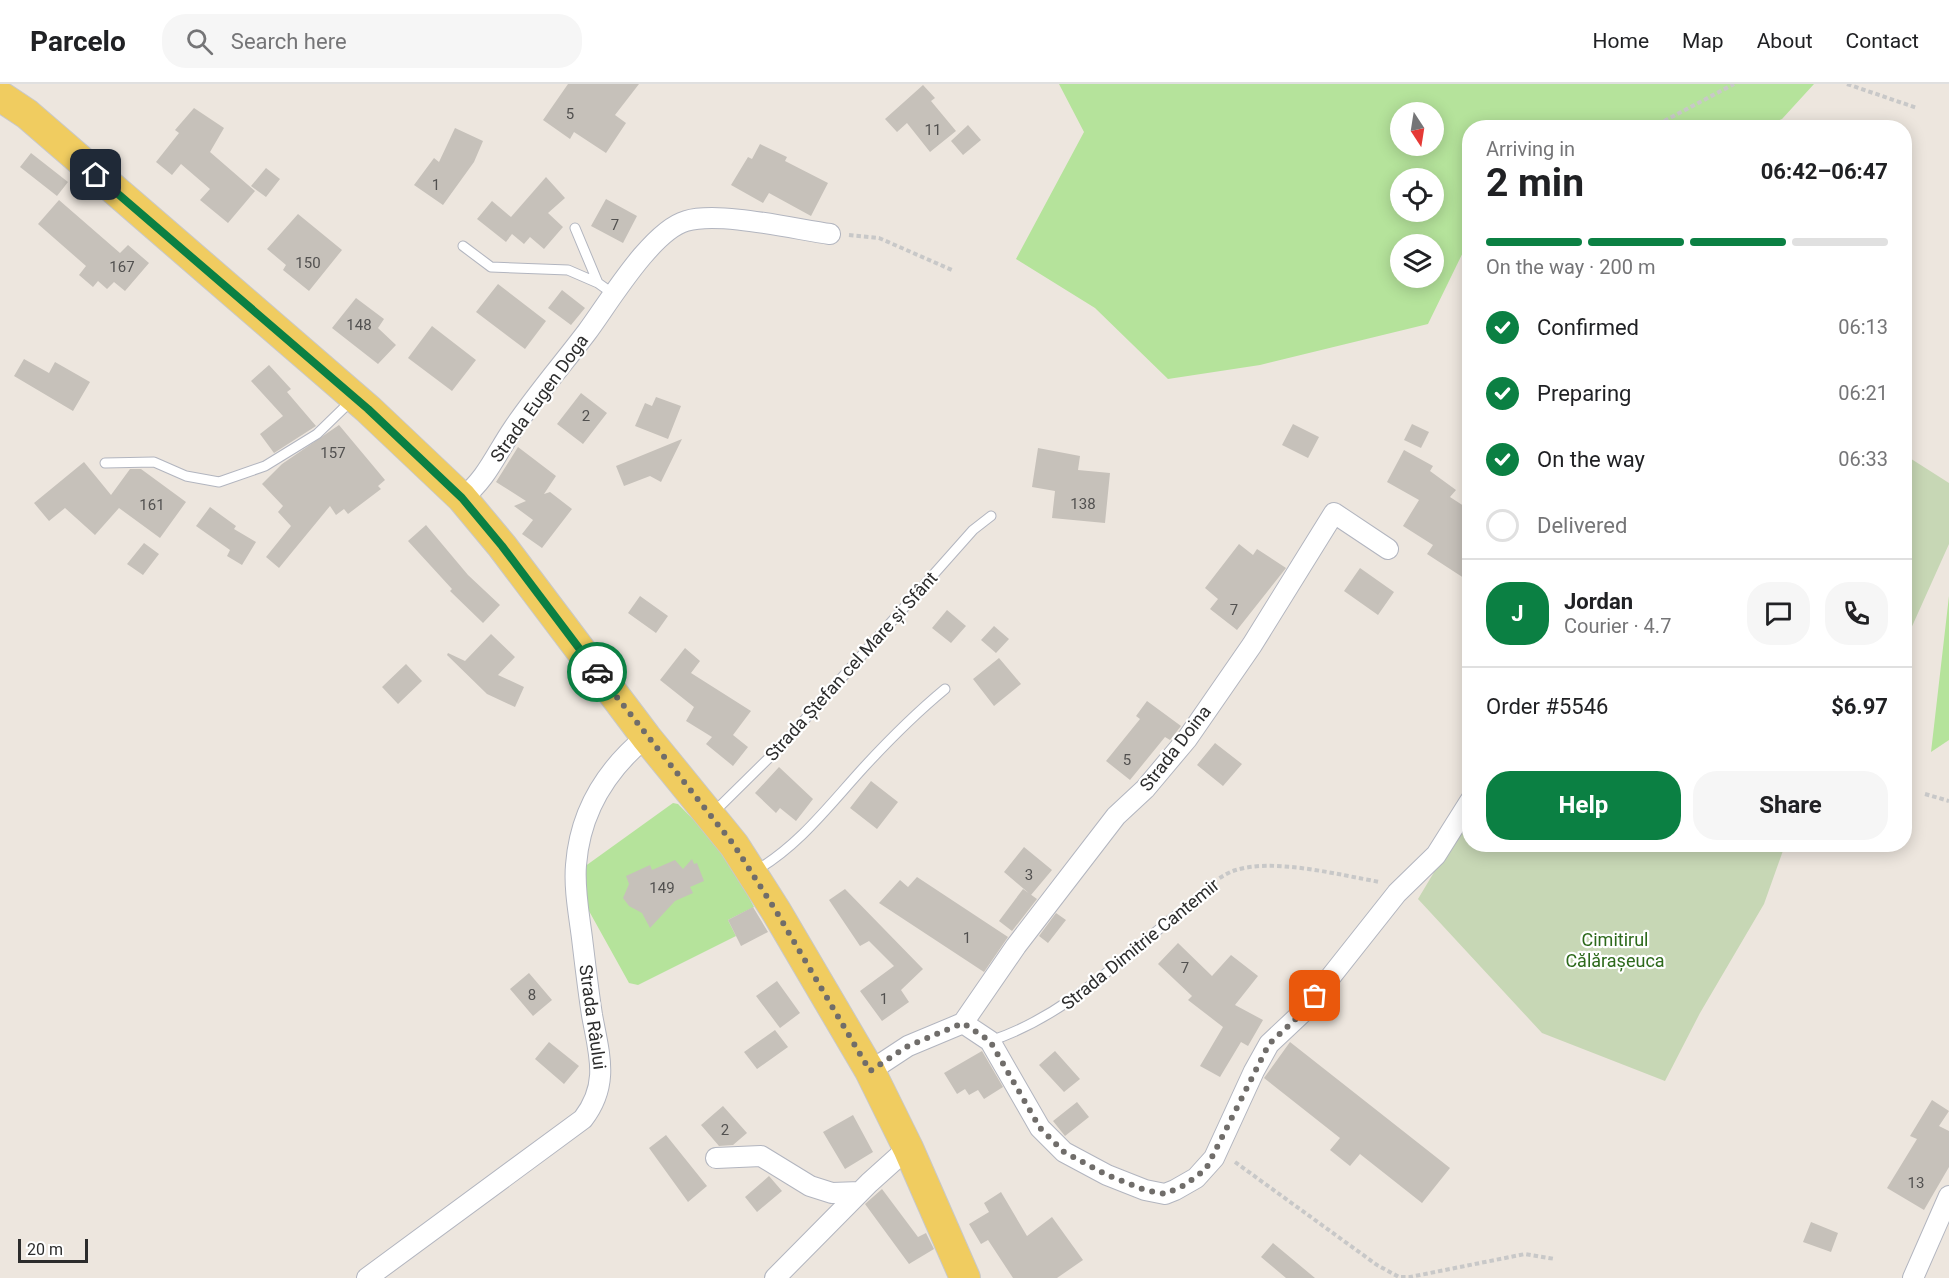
<!DOCTYPE html>
<meta charset="utf-8">
<style>
body{margin:0;font-family:Roboto,sans-serif;background:#f6f6f6;color:#202124;height:100vh;display:flex;flex-direction:column;font-size:22px;white-space:nowrap}
*{box-sizing:border-box;margin:0}
p{font-size:20px;color:#757577}
.icon{flex:none;width:33px;height:33px;fill:none;stroke:currentColor;stroke-width:2;stroke-linecap:round;stroke-linejoin:round}
.map{position:relative;flex:1;overflow:hidden}
.side{position:absolute;left:1462px;top:36px;width:450px;height:732px;display:flex;flex-direction:column;background:#fff;border-radius:24px;box-shadow:0 3px 15px #0003}
.side>*{flex:none}
.needle{width:39px;rotate:168deg}
.fabs{position:absolute;left:1390px;top:18px;display:grid;gap:12px}
.fabs a{display:grid;place-items:center;width:54px;height:54px;border-radius:50%;background:#fff;box-shadow:0 3px 15px #0003;font-size:30px}
.scale{position:absolute;left:18px;bottom:15px;width:70px;box-sizing:border-box;padding-left:6px;border:3px solid #2c2c2c;border-top:0;font-size:16px;line-height:21px;white-space:nowrap;color:#2c2c2c;-webkit-text-stroke:4px #fff;paint-order:stroke}
.pin{position:absolute;display:grid;place-items:center;width:51px;height:51px;color:#fff;margin:-26px;border-radius:12px;box-shadow:0 3px 9px #0006}
.courier{position:absolute;display:grid;place-items:center;width:60px;height:60px;margin:-30px;border:4px solid #0b8043;border-radius:50%;background:#fff;color:#222;box-shadow:0 2px 8px #0007}
.headline em{font-style:normal;font-weight:700}
.headline div{display:flex;flex-direction:column-reverse}
.headline{display:flex;align-items:center;justify-content:space-between;height:102px;padding:0 24px}
h1{font-size:39px;font-weight:700;line-height:45px}
.bar{display:grid;grid-template-columns:repeat(4,1fr);gap:9px 6px;align-content:center;height:72px;padding:0 24px}
.bar i{height:8px;border-radius:4px;background:#e0e0e0}
.bar .current{background:#0b8043}
.bar p{grid-column:span 4}
.line{display:flex;align-items:center;gap:15px;padding:0 24px;border-top:2px solid #e0e0e0}
.line div{flex:1}
.round{display:grid;place-items:center;flex:none;width:63px;height:63px;border-radius:24px;background:#f6f6f6}
ol{padding:0 24px;list-style:none}
li{display:flex;align-items:center;gap:18px;height:66px}
li p{margin-inline-start:auto}
li .icon{padding:6px;border-radius:50%;background:#0b8043;color:#fff;stroke-width:4}
li:last-child{color:#757577}
li i{width:33px;height:33px;border:3px solid #e0e0e0;border-radius:50%}
.button{display:flex;gap:12px;margin-top:auto;padding:12px 24px}
.button a{flex:1;height:69px;border-radius:24px;background:#0b8043;color:#fff;font-size:24px;font-weight:700;line-height:69px;text-align:center}
.button a+a{background:#f6f6f6;color:#202124}
header{display:flex;align-items:center;gap:36px;box-sizing:border-box;height:84px;padding:0 30px;background:#fff;border-bottom:2px solid #e0e0e0}
header strong{font-size:28px}
nav{display:flex;gap:33px;margin-inline-start:auto;font-size:21px}
.search{width:420px;height:54px;background:#f6f6f6;display:flex;align-items:center;gap:15px;box-sizing:border-box;padding:0 21px;border-radius:24px;color:#757577;font-size:22px}
.map>svg:first-child{display:block}
.green{fill:#b5e39b;fill-rule:evenodd}
.cemetery{fill:#c7d7b5}
.building{fill:#c6c1ba}
.lines{fill:none;stroke-linecap:round;stroke-linejoin:round}
.service-casing{stroke:#b2b5bf;stroke-width:11}
.minor-casing{stroke:#b2b5bf;stroke-width:22}
.primary-casing{stroke:#c8c8c8;stroke-width:32}
.path{stroke:#c8c8c8;stroke-width:4;stroke-dasharray:4.5 3;stroke-linecap:butt}
.service{stroke:#fff;stroke-width:9}
.minor{stroke:#fff;stroke-width:20}
.primary{stroke:#f0cc60;stroke-width:30}
.done{stroke:#706d6a;stroke-width:6;stroke-dasharray:0 10.8}
.route{stroke:#0b8043;stroke-width:8}
.labels{text-anchor:middle;dominant-baseline:central;stroke-width:4.5;stroke-linejoin:round;paint-order:stroke}
.number-label{font-size:15px;fill:#525150}
.street-label{font-size:18px;fill:#2c2c2c;stroke:#fff}
.park-label{font-size:18px;fill:#2d691b;stroke:#fff}
</style>
<header>
<strong>Parcelo</strong>
<div class="search"><svg class="icon" aria-label="search" viewBox="0 0 24 24"><circle cx="10" cy="10" r="6"/><path d="M15 15l6 6"/></svg>Search here</div>
<nav><a>Home</a><a>Map</a><a>About</a><a>Contact</a></nav>
</header>
<div class="map">
<svg width="1949" height="1194" viewBox="0 0 1949 1194">
<rect width="100%" height="100%" fill="#ede6de"/>
<path class="green" d="M1059,0H1814L1782,35L1763,43L1470,44V154L1428,240L1260,281L1168,295L1095,224L1016,175L1084,48ZM1401,28H1434V62H1401ZM1401,94H1434V128H1401ZM1401,160H1434V194H1401Z
M1949,512V656L1931,668Z
M673,719L678,720L725,768L754,823L728,836L736,852L638,901L629,899L584,818V783Z"/>
<path class="cemetery" d="M1905,371L1949,399V460L1905,558Z
M1470,728V760L1785,761L1764,820L1700,929L1665,997L1542,949L1418,815Z"/>
<path class="building" d="M568,0H639L615,31L626,39L606,69L574,48L570,55L543,36Z
M923,1L935,14L931,17L956,47L930,68L907,39L897,48L885,35Z
M194,24L224,44L210,68L255,107L228,139L200,116L210,105L181,80L172,91L156,78L179,49L175,46Z
M968,41L981,56L963,71L951,57Z
M455,44L483,57L474,78L443,121L414,101L434,74L439,78Z
M760,60L787,73L785,77L828,99L811,132L769,109L763,119L731,101L748,73L752,75Z
M31,69L68,98L57,112L20,83Z
M266,84L280,95L266,113L251,102Z
M546,93L565,114L548,129L563,143L544,165L530,153L524,160L512,150L506,158L477,135L492,117L511,133Z
M606,115L637,132L623,159L591,142Z
M59,116L120,169L128,161L149,179L125,207L114,198L107,205L98,197L93,203L79,191L86,182L38,140Z
M298,130L342,166L309,207L283,186L286,181L267,165Z
M498,200L546,237L525,265L476,228Z
M562,206L585,224L571,241L548,224Z
M356,214L384,235L378,244L396,261L378,280L332,244Z
M432,242L476,276L452,307L408,274Z
M24,275L49,289L55,278L90,298L73,327L14,292Z
M269,281L291,305L287,308L316,342L274,369L260,350L283,332L251,297Z
M581,309L607,329L583,360L557,340Z
M656,313L681,322L668,355L635,342L645,319L652,322Z
M1293,340L1319,353L1308,374L1282,361Z
M1412,340L1429,348L1421,364L1404,356Z
M339,341L385,396L378,402L381,405L348,430L344,425L336,431L330,422L279,484L266,473L291,442L278,428L283,422L262,400L282,380Z
M682,355L661,398L650,392L624,402L616,382Z
M518,363L556,392L544,410L550,408L572,425L542,464L522,450L533,436L514,422L526,417L496,398Z
M1038,364L1080,372L1078,386L1110,389L1105,439L1052,434L1055,407L1032,403Z
M1404,366L1433,382L1430,387L1456,406L1450,413L1470,426V498L1427,470L1433,461L1403,442L1419,416L1387,398Z
M84,378L111,411L130,385H141L186,418L160,454L119,424L95,451L65,424L49,437L34,419Z
M210,423L236,442L234,445L256,458L242,481L227,472L230,466L196,442Z
M426,441L468,491L500,521L483,539L450,507L452,505L408,457Z
M144,459L159,470L143,491L127,480Z
M1239,460L1253,471L1257,465L1286,484L1237,546L1210,525L1218,515L1205,504Z
M1360,484L1394,508L1378,531L1344,507Z
M640,512L668,532L656,549L628,529Z
M947,526L966,542L951,559L932,544Z
M994,542L1009,555L996,569L981,556Z
M491,550L515,573L498,591L524,603L515,623L487,610L447,571L448,569L465,577Z
M685,564L700,577L691,589L751,627L733,651L748,663L733,682L706,660L712,653L686,637L694,623L660,596Z
M999,574L1021,600L994,622L973,595Z
M406,580L422,597L398,620L382,603Z
M1147,617L1181,642L1170,656L1165,653L1130,696L1106,677L1140,635L1136,632Z
M1215,659L1242,680L1223,702L1197,681Z
M779,683L813,715L796,737L780,724L776,729L755,709Z
M871,697L898,718L877,745L850,724Z
M1024,763L1052,786L1031,811L1004,788Z
M692,775L694,780L697,779L704,797L690,803L693,809L675,817L650,844L642,829L629,822L623,814L629,800L626,792L650,781L652,786L675,776L683,785Z
M917,793L1008,853L984,888L879,819L900,796L908,803Z
M845,805L923,885L901,906L909,918L882,937L860,907L894,882L869,857L860,862L829,816Z
M1023,805L1037,815L1012,847L999,837Z
M753,823L768,848L741,862L728,836Z
M1056,829L1066,836L1048,859L1039,852Z
M1178,859L1212,892L1231,871L1258,892L1235,921L1263,936L1248,962L1241,958L1220,993L1200,982L1223,943L1188,916L1192,912L1158,880Z
M529,889L552,916L533,932L510,905Z
M777,897L800,929L780,944L756,912Z
M775,946L788,963L757,985L744,968Z
M549,958L579,982L564,1000L535,975Z
M1290,958L1450,1084L1422,1119L1360,1070L1350,1082L1330,1066L1340,1054L1264,994Z
M982,967L1003,1003L984,1015L978,1006L969,1011L965,1005L957,1010L944,989Z
M1055,967L1080,995L1064,1008L1039,981Z
M1932,1016L1949,1027L1939,1042L1949,1047V1083L1924,1126L1887,1104L1917,1055L1910,1052Z
M1077,1018L1089,1033L1065,1052L1053,1037Z
M723,1022L747,1049L733,1061L719,1062L701,1041Z
M853,1031L873,1068L845,1085L823,1048Z
M666,1051L707,1102L688,1118L649,1064Z
M769,1092L782,1107L757,1128L745,1113Z
M882,1105L918,1153L926,1149L934,1165L909,1180L865,1120Z
M1001,1108L1027,1152L1052,1133L1083,1176L1057,1194H1013L988,1156L981,1160L969,1140L989,1128L984,1119Z
M1811,1138L1838,1149L1831,1168L1803,1158Z
M1273,1159L1315,1194H1286L1261,1173Z"/>
<g class="lines">
<defs>
<path id="service" d="M575,144L598,199
M463,162L491,183L568,186L598,199L612,209
M105,379L154,378L186,392L219,398L265,382L317,350L351,317
M714,728L783,660L973,446L991,432
M755,787C800,761 830,720 865,682C890,655 916,629 945,605
M990,957C1063,933 1117,879 1175,832"/>
<path id="minor" d="M462,414C486,396 496,370 513,345C536,311 562,281 587,248C608,220 651,147 686,137C719,127 794,145 830,150
M963,939L990,957L1040,1044L1064,1068L1107,1091L1145,1106L1165,1110L1175,1106L1196,1094L1214,1074L1254,987L1269,960L1302,929L1397,809L1436,771L1470,717
M963,939L1016,862L1116,732L1145,705L1187,655L1252,561L1334,429L1388,465
M870,987L908,962L963,939
M716,1074L761,1072L810,1102L832,1109L860,1108
M367,1194L583,1035C610,1000 599,970 592,931C588,905 585,879 582,854C579,830 574,805 576,781C580,728 606,686 646,653
M775,1194L869,1099L908,1064
M1913,1194L1949,1112"/>
<path id="primary" d="M0,12L27,30L368,325L462,414L502,462L646,653L734,761L776,827L870,987L908,1064L965,1194"/>
</defs>
<use href="#service" class="service-casing"/>
<use href="#minor" class="minor-casing"/>
<use href="#primary" class="primary-casing"/>
<path class="path" d="M1847,0L1917,24
M1651,44L1734,0
M849,151L879,154L952,186
M1925,710L1949,717
M1185,823C1199,811 1215,794 1233,787C1272,773 1339,791 1380,798
M1235,1078L1377,1181L1399,1193H1410L1525,1170L1555,1175"/>
<use href="#service" class="service"/>
<use href="#minor" class="minor"/>
<use href="#primary" class="primary"/>
</g>
<g class="lines">
<path class="done" d="M597,588L734,761L776,827L870,987L908,962L963,939L990,957L1040,1044L1064,1068L1107,1091L1145,1106L1165,1110L1185,1101L1206,1085L1269,960L1302,929L1315,912"/>
<path class="route" d="M96,91L368,325L462,414L502,462L597,588"/>
</g>
<g class="labels">
<g class="number-label">
<text x="570" y="30">5</text>
<text x="933" y="46">11</text>
<text x="436" y="101">1</text>
<text x="615" y="141">7</text>
<text x="308" y="179">150</text>
<text x="122" y="183">167</text>
<text x="359" y="241">148</text>
<text x="586" y="332">2</text>
<text x="333" y="369">157</text>
<text x="1083" y="420">138</text>
<text x="152" y="421">161</text>
<text x="1234" y="526">7</text>
<text x="1127" y="676">5</text>
<text x="1029" y="791">3</text>
<text x="662" y="804">149</text>
<text x="967" y="854">1</text>
<text x="1185" y="884">7</text>
<text x="532" y="911">8</text>
<text x="884" y="915">1</text>
<text x="725" y="1046">2</text>
<text x="1916" y="1099">13</text>
</g>
<g class="street-label">
<text transform="translate(539 314) rotate(-54)">Strada Eugen Doga</text>
<text transform="translate(851 582) rotate(-48)">Strada Ștefan cel Mare și Sfânt</text>
<text transform="translate(1175 664) rotate(-52)">Strada Doina</text>
<text transform="translate(1140 860) rotate(-39)">Strada Dimitrie Cantemir</text>
<text transform="translate(593 933) rotate(82)">Strada Râului</text>
</g>
<g class="park-label">
<text x="1615" y="855">Cimitirul<tspan x="1615" dy="21">Călărașeuca</tspan></text>
</g>
</g>
</svg>
<div class="fabs">
<a><svg class="needle" viewBox="-14 -14 28 28"><path d="M0-13l5 13h-10z" fill="#e53935"/><path d="M0 13l5-13h-10z" fill="#757577"/></svg></a>
<a><svg class="icon" aria-label="locate" viewBox="0 0 24 24"><circle cx="12" cy="12" r="6"/><path d="M12 2v4M12 18v4M2 12h4M18 12h4"/></svg></a>
<a><svg class="icon" aria-label="layers" viewBox="0 0 24 24"><path d="M12 4l9 5-9 5-9-5zM3 14l9 5 9-5"/></svg></a>
</div>
<div class="scale">20 m</div>
<div class="pin" style="left:1315px;top:912px;background:#ea580c"><svg class="icon" aria-label="bag" viewBox="0 0 24 24"><path d="M5 8h14l-1 12H6zM9 8a3 3 0 0 1 6 0"/></svg></div>
<div class="pin" style="left:96px;top:91px;background:#1f2937"><svg class="icon" aria-label="home" viewBox="0 0 24 24"><path d="M3 11l9-7 9 7M6 9v11h12V9"/></svg></div>
<div class="courier" style="left:597px;top:588px"><svg class="icon" aria-label="car" viewBox="0 0 24 24"><path d="M5 17H2v-5l4-1 3-4h7l3 4 3 1v5h-3M9 17h6M6 11h13"/><circle cx="7" cy="17" r="2"/><circle cx="17" cy="17" r="2"/></svg></div>
<section class="side">
<div class="headline"><div><h1>2 min</h1><p>Arriving in</p></div><em>06:42–06:47</em></div>
<div class="bar"><i class="current"></i><i class="current"></i><i class="current"></i><i></i><p>On the way · 200 m</p></div>
<ol>
<li><svg class="icon" aria-label="check" viewBox="0 0 24 24"><path d="M5 12l5 5 9-10"/></svg>Confirmed<p>06:13</p></li>
<li><svg class="icon" aria-label="check" viewBox="0 0 24 24"><path d="M5 12l5 5 9-10"/></svg>Preparing<p>06:21</p></li>
<li><svg class="icon" aria-label="check" viewBox="0 0 24 24"><path d="M5 12l5 5 9-10"/></svg>On the way<p>06:33</p></li>
<li><i></i>Delivered</li>
</ol>
<div class="line" style="height:108px"><b class="round" style="background:#0b8043;color:#fff">J</b><div><b>Jordan</b><p>Courier · 4.7</p></div><a class="round"><svg class="icon" aria-label="chat" viewBox="0 0 24 24"><path d="M4 5h16v11H9l-5 4z"/></svg></a><a class="round"><svg class="icon" aria-label="phone" viewBox="0 0 24 24"><path d="M5 4h4l2 5-3 2q2 4 5 5l2-3 5 2v4C11 20 4 13 5 4z"/></svg></a></div>
<div class="line" style="height:78px"><div>Order #5546</div><b>$6.97</b></div>
<div class="button"><a>Help</a><a>Share</a></div>
</section>
</div>
